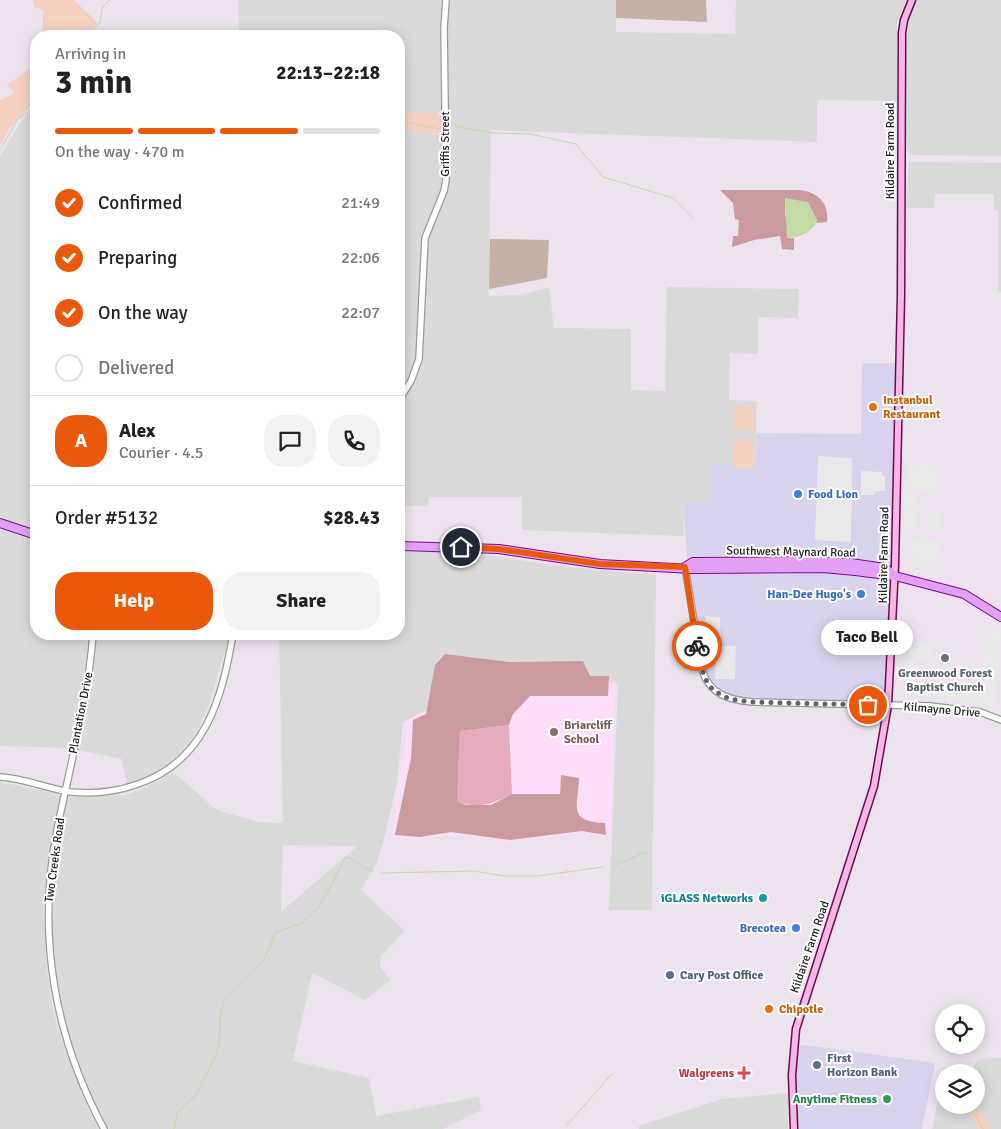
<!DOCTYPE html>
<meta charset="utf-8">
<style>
body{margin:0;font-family:Signika,sans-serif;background:#f2f2f2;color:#222;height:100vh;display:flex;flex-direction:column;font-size:19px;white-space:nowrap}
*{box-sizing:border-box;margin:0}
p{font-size:16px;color:#767676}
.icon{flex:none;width:28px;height:28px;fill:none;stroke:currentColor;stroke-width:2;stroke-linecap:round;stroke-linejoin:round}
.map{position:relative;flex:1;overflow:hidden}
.drawer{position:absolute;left:30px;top:30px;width:375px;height:610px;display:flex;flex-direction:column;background:#fff;border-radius:20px;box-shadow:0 2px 12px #0003}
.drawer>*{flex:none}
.controls{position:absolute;left:935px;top:1004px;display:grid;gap:10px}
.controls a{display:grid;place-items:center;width:50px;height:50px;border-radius:50%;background:#fff;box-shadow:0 2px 12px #0003;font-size:25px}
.pin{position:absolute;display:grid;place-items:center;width:42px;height:42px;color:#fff;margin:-21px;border:2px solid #fff;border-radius:50%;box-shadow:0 1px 5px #0007}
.courier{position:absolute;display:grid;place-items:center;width:50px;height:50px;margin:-25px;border:4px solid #ea580c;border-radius:50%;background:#fff;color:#222;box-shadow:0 1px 6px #0007}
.bubble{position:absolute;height:35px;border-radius:18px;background:#fff;box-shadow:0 2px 12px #0003;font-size:16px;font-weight:800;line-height:35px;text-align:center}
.headline em{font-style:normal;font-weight:800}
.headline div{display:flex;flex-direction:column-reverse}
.headline{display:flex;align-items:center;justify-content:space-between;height:85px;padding:0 25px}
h1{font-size:32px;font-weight:800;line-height:38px}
.bar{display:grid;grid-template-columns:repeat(4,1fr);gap:8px 5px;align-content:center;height:60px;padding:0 25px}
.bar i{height:6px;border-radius:4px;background:#e0e0e0}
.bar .on{background:#ea580c}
.bar p{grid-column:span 4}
.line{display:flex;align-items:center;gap:12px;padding:0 25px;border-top:1px solid #e0e0e0}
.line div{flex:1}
.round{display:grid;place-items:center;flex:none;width:52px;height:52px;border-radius:20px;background:#f2f2f2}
ol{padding:0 25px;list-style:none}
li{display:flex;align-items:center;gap:15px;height:55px}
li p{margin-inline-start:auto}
li .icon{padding:5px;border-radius:50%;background:#ea580c;color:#fff;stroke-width:4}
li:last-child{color:#767676}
li i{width:28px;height:28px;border:2px solid #e0e0e0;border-radius:50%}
.primary-button{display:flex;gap:10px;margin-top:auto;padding:10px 25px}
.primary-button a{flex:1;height:58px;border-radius:20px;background:#ea580c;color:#fff;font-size:20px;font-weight:800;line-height:58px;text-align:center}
.primary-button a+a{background:#f2f2f2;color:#222}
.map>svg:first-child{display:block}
.residential{fill:#dadadb;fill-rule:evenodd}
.commercial{fill:#dad3ee}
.education{fill:#fdddf7}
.grass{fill:#e6acbd}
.forest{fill:#cb9a9f}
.cemetery{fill:#c5b1a6}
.park{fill:#f6d1c2}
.parking{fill:#e9e9e9}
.water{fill:#c3d9a6}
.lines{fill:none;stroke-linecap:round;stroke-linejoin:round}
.stream{stroke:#c3d9a6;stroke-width:1}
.tertiary-casing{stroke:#9a9a9a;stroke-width:8}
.secondary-casing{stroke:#6e0a4f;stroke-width:9}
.primary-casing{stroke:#7d088e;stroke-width:10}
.tertiary{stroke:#fff;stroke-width:5.5}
.secondary{stroke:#f6b9e7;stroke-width:6}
.primary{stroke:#e2a0f7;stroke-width:8}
.done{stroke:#656266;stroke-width:5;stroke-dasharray:0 9}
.route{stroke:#ea580c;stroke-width:6}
.food-dot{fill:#e8710a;stroke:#fff;stroke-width:2}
.shop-dot{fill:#3f7fe0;stroke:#fff;stroke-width:2}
.worship-dot{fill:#6b7280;stroke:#fff;stroke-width:2}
.education-dot{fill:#8d6e63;stroke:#fff;stroke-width:2}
.culture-dot{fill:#0f9aa8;stroke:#fff;stroke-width:2}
.service-dot{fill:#5c6f8a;stroke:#fff;stroke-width:2}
.health-dot{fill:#e0444e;stroke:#fff;stroke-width:2}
.leisure-dot{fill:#2e9e5b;stroke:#fff;stroke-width:2}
.labels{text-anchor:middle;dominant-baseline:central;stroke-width:4;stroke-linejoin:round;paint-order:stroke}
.street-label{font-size:12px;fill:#1d1d1d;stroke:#fff}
.food-label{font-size:12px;font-weight:bold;fill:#c56008;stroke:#fff;text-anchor:start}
.shop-label{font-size:12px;font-weight:bold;fill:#366cbe;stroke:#fff;text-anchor:end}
.worship-label{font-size:12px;font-weight:bold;fill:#5b616d;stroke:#fff}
.education-label{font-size:12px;font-weight:bold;fill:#785e54;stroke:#fff;text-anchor:start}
.culture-label{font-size:12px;font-weight:bold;fill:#0d838f;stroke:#fff;text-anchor:end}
.service-label{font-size:12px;font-weight:bold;fill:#4e5e75;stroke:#fff;text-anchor:start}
.health-label{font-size:12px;font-weight:bold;fill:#be3a42;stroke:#fff;text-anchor:end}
.leisure-label{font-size:12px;font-weight:bold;fill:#27864d;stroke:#fff;text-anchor:end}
</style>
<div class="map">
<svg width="1001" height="1129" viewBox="0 0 1001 1129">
<rect width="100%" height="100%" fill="#ece3ee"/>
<path class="residential" d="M238,0H616V32L735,34L736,0H906L897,23L898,101L817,100V142L491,130L489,296L518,295L549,288L554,328L631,329V390L665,391L667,287L799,289L798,318L758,317V354L730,353L729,400L757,401L756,465L712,502L683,503L684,536L522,530V497H429L428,506H399V36H239Z
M917,0H1001V156L911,155L907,150L906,36L908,20Z
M36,104V634H230L208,708L192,742L162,770L127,784L122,759L68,748L0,746V157L18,126Z
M909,162L1001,163V292H998V210H994V194H935L934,208H906Z
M461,551L559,566L656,575L652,910H609L618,684L506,668L403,722L397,781L385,836L377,863L361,890L405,931L381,956L380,967L391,980L365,1000L312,973L293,1061L369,1078L376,1116L479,1097L481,1110L443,1129H109L88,1092L71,1045L57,992L52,929L59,841L66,801L69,797L126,795L151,785L173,772L217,810L258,822L283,823L279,634H399V552ZM283,845L357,846L281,912Z
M0,782L61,794L53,829L43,906L47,968L52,1006L60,1035L87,1106L99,1129H0Z
M1001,1058V1129H932L944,1073V1105H976V1072H944L945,1067L971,1070L978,1059Z
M788,1093V1129H639V1126L722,1099Z"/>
<path class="commercial" d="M862,363H899L888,705L778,702L726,693L712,682L705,666L689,580L683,502H711V463L756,465L757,433L861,434Z
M806,1045L935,1063L922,1129H794L793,1046Z"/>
<path class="education" d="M506,671L615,683L610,838L585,832L509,842L470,836L445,835L411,839L393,837L395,805L405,748V722Z"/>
<path class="grass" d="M509,725L512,794C494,803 477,810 457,801L460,731Z"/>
<path class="forest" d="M720,190H800C818,193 829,202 827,222L816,223L817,220L785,198V214L790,239L794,238V250L782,249L780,236L754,240L732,247L733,236H738L739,220L735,219L733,203Z
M445,654L509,662L583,661L590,676H609L608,696H530L513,714L509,725L460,731L457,801L466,805H491L512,794H560L561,775L579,778C578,807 567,821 605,823L606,835L582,831L510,840L451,832L420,837L395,835L411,758L413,720L426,714L435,665Z"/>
<path class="cemetery" d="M616,0H706L707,22L616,18Z
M490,239L549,240L547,278L489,289Z"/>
<path class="park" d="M33,0H74L98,23L84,36H43V11L34,6Z
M36,65V100L10,128L0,145V100L15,93L7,85Z
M399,112L442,113L443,136L399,129Z
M734,406L755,407L754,430L734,429Z
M733,439L754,440V469L734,468Z
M966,1105H976L992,1129H979Z"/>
<path class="parking" d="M818,456L852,458L851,542L815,540Z
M908,463H912L914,467V463H932V468H937V488L926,489V492H914L912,488L911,494L915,495V506H903L904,483L907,482Z
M861,471L882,472V476H885V491H875L874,495H861Z
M903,508L917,509V529L904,530Z
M930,510H941V533H929Z
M922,537L940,543L937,548L940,550L934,567L925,564L923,567L912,560L915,558L911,557V539L922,541Z
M706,616L720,617L721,646H736L735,679H715L716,657L707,649L705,637Z
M987,630L1001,632L994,706L905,695L910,645H913V641L928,643L927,647H931L929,661L918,660L915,683L979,691Z"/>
<path class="water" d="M785,198L808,202L817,220C814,231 798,239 787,238Z"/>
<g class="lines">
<path class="stream" d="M89,32L95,36
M85,36L100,23L102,9L109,0
M399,121L440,129
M454,126L494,133L530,134L576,144L603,177L673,198L693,218
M0,150L17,120L36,106
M616,865L646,852
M381,873L474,871L504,876H538L603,867
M938,1031L939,1045
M953,1067L954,1072
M969,1105L983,1129
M567,1125L612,1074
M174,1129L177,1113L195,1096L216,1055L219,1046L220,1017L224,1001L262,963L276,932L302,923L320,906L345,858L349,857L363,867L373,871"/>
<defs>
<path id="tertiary" d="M399,400L411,381L419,359L425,238L444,191L446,180L444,28L446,0
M685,567L702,670C710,695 729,700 753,702L930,706L980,712L1001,720
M93,634C88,702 69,769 56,835C37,938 55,1038 104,1129
M0,777C25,778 47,789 71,792C93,794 115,792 135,785C205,763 222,699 233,634"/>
<path id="secondary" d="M794,1129L792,1075L796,1029L874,786L888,705L895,565L901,295L902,33L904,20L912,0"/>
<path id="primary" d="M0,523L36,535
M399,546L499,549L600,564L692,569L823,568L855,571L895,576L964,594L1001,617
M685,567L693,562L811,561L851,563L885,568L895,576"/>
</defs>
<use href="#tertiary" class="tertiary-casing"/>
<use href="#secondary" class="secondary-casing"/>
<use href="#primary" class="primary-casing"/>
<use href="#tertiary" class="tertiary"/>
<use href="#secondary" class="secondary"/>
<use href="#primary" class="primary"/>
</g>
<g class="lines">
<path class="done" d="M697,646L702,670L707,682L713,690L729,699L753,702L868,705"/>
<path class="route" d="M461,547L499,549L600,564L685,567L697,646"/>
</g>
<g class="food-dot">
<circle cx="873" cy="407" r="5"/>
<circle cx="769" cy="1009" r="5"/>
</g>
<g class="shop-dot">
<circle cx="798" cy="494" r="5"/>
<circle cx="861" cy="594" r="5"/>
<circle cx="796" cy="928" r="5"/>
</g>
<circle class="worship-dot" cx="945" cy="658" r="5"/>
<circle class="education-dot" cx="554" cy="732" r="5"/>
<circle class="culture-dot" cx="763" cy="898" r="5"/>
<g class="service-dot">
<circle cx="670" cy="975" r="5"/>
<circle cx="817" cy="1065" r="5"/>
</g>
<path class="health-dot" d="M741.5 1065.5h5v5h5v5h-5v5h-5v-5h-5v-5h5z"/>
<circle class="leisure-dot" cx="887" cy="1099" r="5"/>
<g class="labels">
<g class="street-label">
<text transform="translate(445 144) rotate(-90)">Griffis Street</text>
<text transform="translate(890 151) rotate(-90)">Kildaire Farm Road</text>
<text transform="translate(791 552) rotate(1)">Southwest Maynard Road</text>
<text transform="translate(884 555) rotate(-89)">Kildaire Farm Road</text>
<text transform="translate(942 710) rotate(5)">Kilmayne Drive</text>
<text transform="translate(81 713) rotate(-79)">Plantation Drive</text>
<text transform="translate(55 860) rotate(-82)">Two Creeks Road</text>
<text transform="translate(810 947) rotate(-71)">Kildaire Farm Road</text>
</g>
<g class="food-label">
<text x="883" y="400">Instanbul<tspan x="883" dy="14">Restaurant</tspan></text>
<text x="779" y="1009">Chipotle</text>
</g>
<g class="shop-label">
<text x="808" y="494" text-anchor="start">Food Lion</text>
<text x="851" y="594">Han-Dee Hugo's</text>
<text x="786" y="928">Brecotea</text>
</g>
<g class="worship-label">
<text x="945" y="673">Greenwood Forest<tspan x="945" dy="14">Baptist Church</tspan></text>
</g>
<g class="education-label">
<text x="564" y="725">Briarcliff<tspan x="564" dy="14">School</tspan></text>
</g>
<g class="culture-label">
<text x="753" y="898">iGLASS Networks</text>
</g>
<g class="service-label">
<text x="680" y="975">Cary Post Office</text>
<text x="827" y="1058">First<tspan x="827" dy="14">Horizon Bank</tspan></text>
</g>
<g class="health-label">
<text x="734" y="1073">Walgreens</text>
</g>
<g class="leisure-label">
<text x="877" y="1099">Anytime Fitness</text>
</g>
</g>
</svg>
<div class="controls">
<a><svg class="icon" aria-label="locate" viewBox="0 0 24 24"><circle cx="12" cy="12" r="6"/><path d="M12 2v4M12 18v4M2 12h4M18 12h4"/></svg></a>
<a><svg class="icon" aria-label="layers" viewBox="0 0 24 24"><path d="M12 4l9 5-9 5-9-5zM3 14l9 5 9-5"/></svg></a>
</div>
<div class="pin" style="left:868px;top:705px;background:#ea580c"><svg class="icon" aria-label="bag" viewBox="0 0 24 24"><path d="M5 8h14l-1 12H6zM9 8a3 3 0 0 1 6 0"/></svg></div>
<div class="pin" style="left:461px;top:547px;background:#1f2937"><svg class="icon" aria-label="home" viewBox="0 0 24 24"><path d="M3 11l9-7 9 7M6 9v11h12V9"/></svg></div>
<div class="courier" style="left:697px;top:646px"><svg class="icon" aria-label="bike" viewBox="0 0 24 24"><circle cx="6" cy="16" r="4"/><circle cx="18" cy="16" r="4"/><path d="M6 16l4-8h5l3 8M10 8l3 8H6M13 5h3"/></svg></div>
<div class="bubble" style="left:821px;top:620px;width:92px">Taco Bell</div>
<section class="drawer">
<div class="headline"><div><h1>3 min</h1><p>Arriving in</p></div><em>22:13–22:18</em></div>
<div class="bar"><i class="on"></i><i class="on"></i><i class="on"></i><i></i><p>On the way · 470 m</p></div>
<ol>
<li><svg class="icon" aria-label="check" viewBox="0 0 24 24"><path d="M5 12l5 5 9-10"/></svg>Confirmed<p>21:49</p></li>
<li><svg class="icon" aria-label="check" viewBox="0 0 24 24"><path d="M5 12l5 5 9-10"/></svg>Preparing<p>22:06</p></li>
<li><svg class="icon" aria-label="check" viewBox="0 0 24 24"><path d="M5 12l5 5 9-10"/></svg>On the way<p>22:07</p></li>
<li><i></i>Delivered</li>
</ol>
<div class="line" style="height:90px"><b class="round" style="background:#ea580c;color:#fff">A</b><div><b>Alex</b><p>Courier · 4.5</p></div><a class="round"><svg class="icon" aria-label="chat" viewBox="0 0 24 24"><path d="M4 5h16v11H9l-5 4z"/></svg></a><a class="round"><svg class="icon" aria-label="phone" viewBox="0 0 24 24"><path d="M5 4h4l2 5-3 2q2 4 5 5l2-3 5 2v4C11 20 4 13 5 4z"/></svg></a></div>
<div class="line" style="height:65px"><div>Order #5132</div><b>$28.43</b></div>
<div class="primary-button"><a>Help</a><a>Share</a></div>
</section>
</div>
